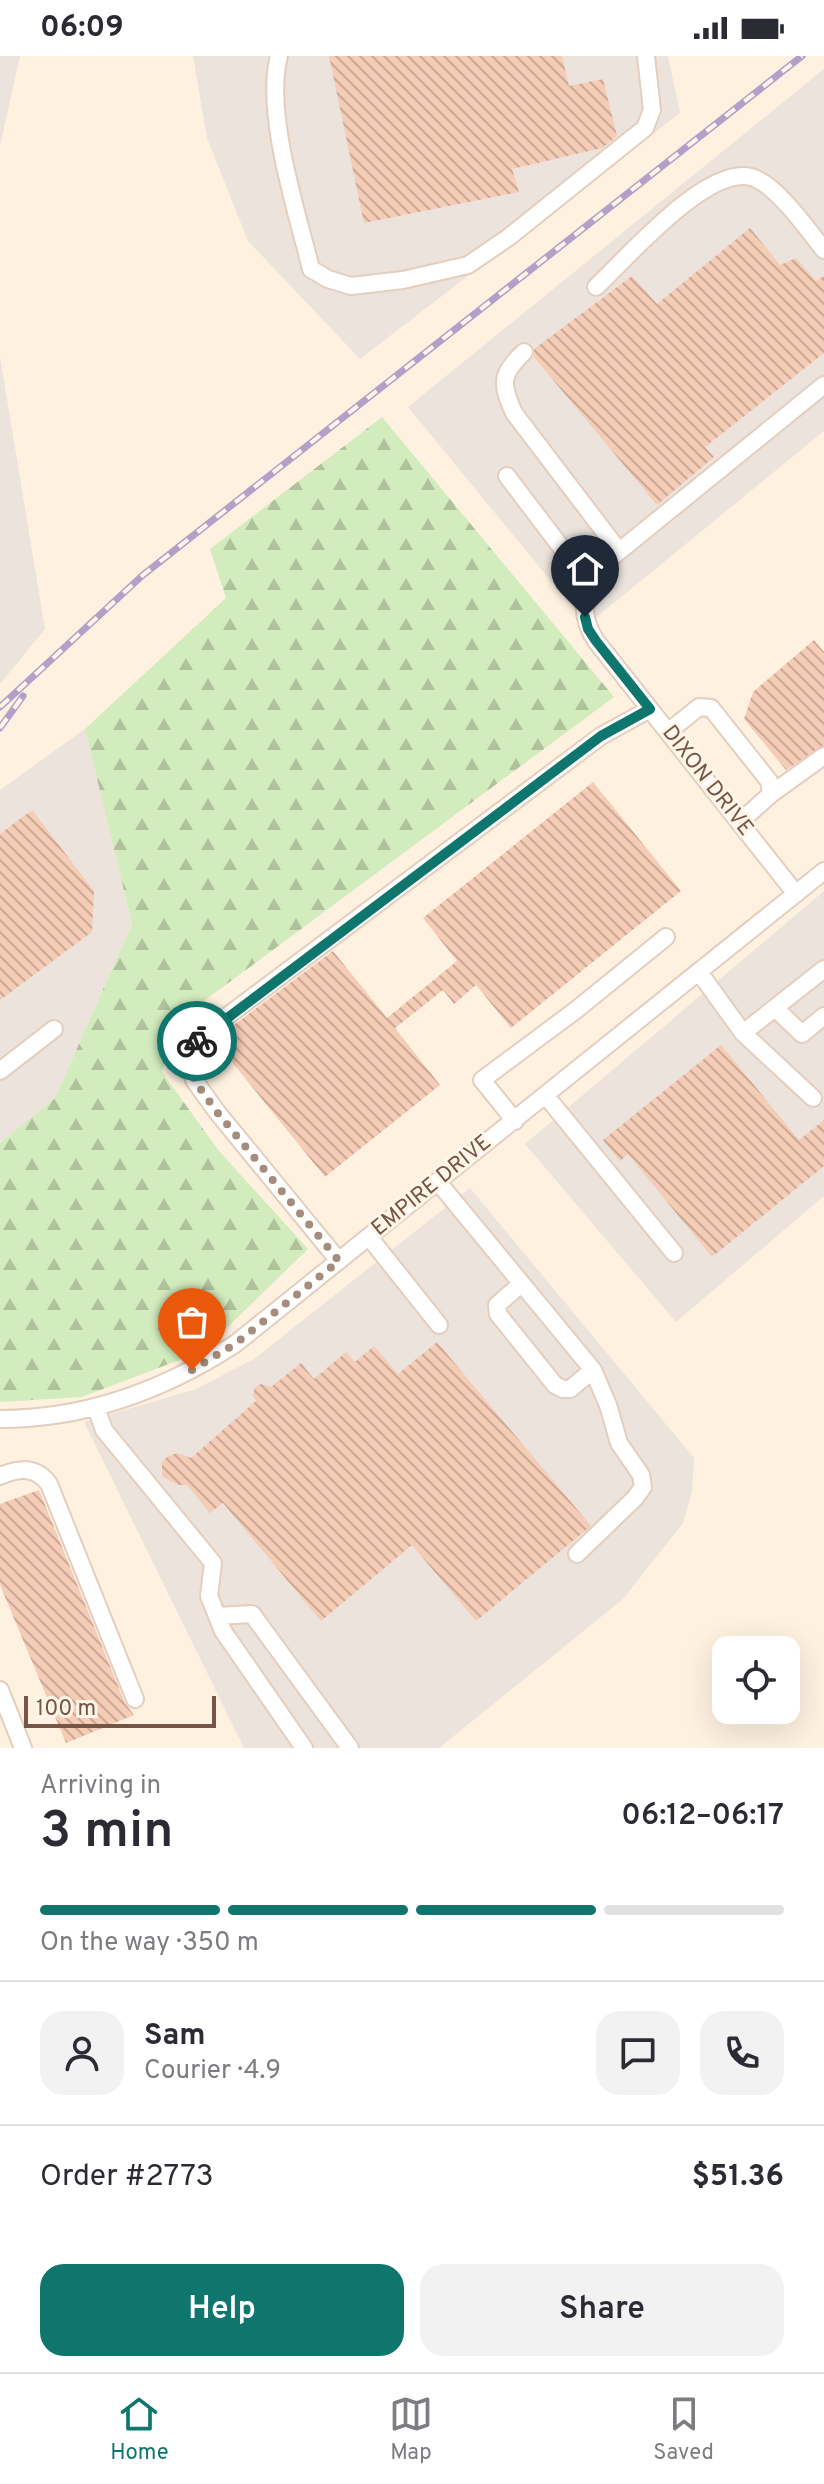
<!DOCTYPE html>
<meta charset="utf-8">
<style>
body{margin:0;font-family:Overpass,sans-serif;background:#f2f2f3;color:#2b2b33;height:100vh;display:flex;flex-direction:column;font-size:30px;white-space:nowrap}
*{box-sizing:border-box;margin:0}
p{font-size:26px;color:#7c7c81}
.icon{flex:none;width:44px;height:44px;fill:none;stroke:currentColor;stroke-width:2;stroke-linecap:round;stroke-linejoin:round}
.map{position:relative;height:1692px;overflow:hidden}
.drawer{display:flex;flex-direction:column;background:#fff;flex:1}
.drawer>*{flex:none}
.fabs{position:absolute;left:712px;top:1580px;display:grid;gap:16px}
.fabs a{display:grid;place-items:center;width:88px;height:88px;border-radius:16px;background:#fff;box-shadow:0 8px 32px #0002;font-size:40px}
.scale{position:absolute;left:24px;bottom:20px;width:192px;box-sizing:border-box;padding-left:8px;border:4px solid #765546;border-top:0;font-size:22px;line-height:28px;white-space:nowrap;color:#765546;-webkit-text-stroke:6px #fff5e8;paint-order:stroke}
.pin{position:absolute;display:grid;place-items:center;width:68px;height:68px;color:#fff;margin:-82px -34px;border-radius:50% 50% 50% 0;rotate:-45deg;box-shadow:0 0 8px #0007}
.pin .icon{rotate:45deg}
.courier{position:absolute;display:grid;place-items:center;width:80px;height:80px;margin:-40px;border:6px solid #0f766e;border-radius:50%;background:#fff;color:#222;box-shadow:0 2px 10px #0007}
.overview em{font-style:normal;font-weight:600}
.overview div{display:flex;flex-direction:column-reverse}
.overview{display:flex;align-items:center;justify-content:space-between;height:136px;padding:0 40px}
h1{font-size:52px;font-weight:600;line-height:60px}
.bar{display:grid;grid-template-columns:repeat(4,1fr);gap:12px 8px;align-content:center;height:96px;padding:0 40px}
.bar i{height:10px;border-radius:6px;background:#e1e1e2}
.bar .selected{background:#0f766e}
.bar p{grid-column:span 4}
.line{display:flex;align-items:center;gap:20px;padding:0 40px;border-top:2px solid #e1e1e2}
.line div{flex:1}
.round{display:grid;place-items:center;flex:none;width:84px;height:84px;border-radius:24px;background:#f2f2f3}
.action{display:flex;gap:16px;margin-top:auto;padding:16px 40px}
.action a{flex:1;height:92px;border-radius:24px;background:#0f766e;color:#fff;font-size:32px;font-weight:600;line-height:92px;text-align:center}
.action a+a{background:#f2f2f3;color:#2b2b33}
.status{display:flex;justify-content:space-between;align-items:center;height:56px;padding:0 40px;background:#fff;direction:ltr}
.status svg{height:22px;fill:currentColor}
.tabs{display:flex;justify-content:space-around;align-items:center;height:112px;border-top:2px solid #e1e1e2;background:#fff;font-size:22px;color:#7c7c81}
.tabs a{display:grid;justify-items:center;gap:4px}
.tabs .selected{color:#0f766e}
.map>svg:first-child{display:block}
.industrial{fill:#ece3dc}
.forest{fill:url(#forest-firs)}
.building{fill:url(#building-back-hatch)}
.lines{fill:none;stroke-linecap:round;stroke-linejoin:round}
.minor-casing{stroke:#e4cebe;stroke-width:20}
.minor{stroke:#fff;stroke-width:16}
.rail-casing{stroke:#b39fc7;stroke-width:7}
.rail{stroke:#fff5e8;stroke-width:4;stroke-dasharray:12;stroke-linecap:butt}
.done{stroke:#a68c7c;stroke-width:8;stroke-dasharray:0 14.4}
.route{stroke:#0f766e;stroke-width:10}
.labels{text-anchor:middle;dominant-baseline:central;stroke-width:6;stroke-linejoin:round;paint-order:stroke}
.street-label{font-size:22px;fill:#765546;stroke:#fff5e8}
</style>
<div class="status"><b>06:09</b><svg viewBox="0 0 49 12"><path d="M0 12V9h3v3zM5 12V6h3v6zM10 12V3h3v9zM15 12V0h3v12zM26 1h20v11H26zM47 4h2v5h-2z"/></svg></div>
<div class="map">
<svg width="824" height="1692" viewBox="0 0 824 1692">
<defs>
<pattern id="forest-firs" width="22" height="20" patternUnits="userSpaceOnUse" patternTransform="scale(2)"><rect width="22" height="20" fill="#d2ecbe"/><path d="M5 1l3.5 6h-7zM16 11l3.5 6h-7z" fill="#afc29c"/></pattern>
<pattern id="building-back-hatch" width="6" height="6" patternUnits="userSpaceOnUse" patternTransform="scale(2)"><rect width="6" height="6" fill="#f5ccb6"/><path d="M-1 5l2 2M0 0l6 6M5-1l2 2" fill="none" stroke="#cba896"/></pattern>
</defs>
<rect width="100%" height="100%" fill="#fef1e0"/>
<path class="industrial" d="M0,0H20L0,90Z
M193,0H668L680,57L360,303L248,185L207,82Z
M824,13V375L587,569L408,351Z
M0,301L45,573L0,628Z
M85,673L132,868L55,1042L0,1087V734Z
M824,835V1140L676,1266L525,1088Z
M470,1132L694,1402L692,1436L683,1467L623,1543L439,1692H244L84,1366L196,1333L254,1303Z"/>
<path class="forest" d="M382,361L614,641L177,965L162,1016L219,1095L308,1193L203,1295L82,1341L0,1346V1087L55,1042L132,868L85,673L226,542L210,493Z"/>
<path class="building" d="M329,0H562L569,30L603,23L617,80L602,92L512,113L519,136L364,167Z
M750,172L780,209L796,202L816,225L824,220V297L705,391L714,401L657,449L534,301V293L632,220L657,248Z
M814,584L824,596V689L786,714L744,663L753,636Z
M593,726L681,835L511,972L476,929L454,948L443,934L395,972L440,1029L325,1121L214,984L333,895L387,962L457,905L423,862Z
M32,754L94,835L92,876L0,944V778Z
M721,989L799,1084L824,1064V1110L712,1201L628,1098L620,1105L603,1084Z
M437,1286L591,1470L476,1565L412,1489L321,1565L223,1447L210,1457L187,1429H177L162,1420V1406L168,1400L177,1397L191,1402L256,1345L253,1339L255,1331L261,1328L271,1331L301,1307L314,1323L346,1296L355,1306L374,1290L398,1318Z
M39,1434L125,1647L134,1659L66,1687L0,1529V1448Z"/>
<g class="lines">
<defs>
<path id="minor" d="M279,0C264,56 297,156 311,213L328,223L351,230L403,224L468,209L509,181L645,72L652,54L646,0
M596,231C628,201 706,110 751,121C775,127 808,174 824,194
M524,296C500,319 501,328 514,357L619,495
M507,420L589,528
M668,676L699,651L711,652L769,725L771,738L740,766
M771,738L824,700
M796,838L596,585C578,557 583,536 601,510L824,329
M699,916L743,977L813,1042
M776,953L802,978L824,960
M743,977L824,913
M0,1015L54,973
M546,1040L674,1197
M515,1065L482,1024L576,954L666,881
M438,1126L593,1314L608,1349L619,1387L641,1419L643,1431L635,1442L577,1498
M369,1181L439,1269
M339,1205L217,1056L194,1024L191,1004L198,982L601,680L650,653
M521,1228L497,1249L498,1258L555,1329L563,1333H570L593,1314
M96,1351L104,1374L213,1507L209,1540L223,1575L304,1692
M0,1363C85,1363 164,1334 235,1288L824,815
M0,1420C19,1412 36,1410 49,1428L135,1643
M217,1560L252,1558L350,1692
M0,1634L23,1692"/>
</defs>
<use href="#minor" class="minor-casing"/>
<use href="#minor" class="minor"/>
<defs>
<path id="rail" d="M0,651L143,519L802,0
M0,672L23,640"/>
</defs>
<use href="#rail" class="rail-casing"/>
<use href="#rail" class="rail"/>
</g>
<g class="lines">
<path class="done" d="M192,1314L235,1288L339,1205L217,1056L194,1024L191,1004L197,985"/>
<path class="route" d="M197,985L601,680L650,653L596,585L588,573L585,561"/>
</g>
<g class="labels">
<g class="street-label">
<text transform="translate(707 725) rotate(52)">DIXON DRIVE</text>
<text transform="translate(432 1130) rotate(-39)">EMPIRE DRIVE</text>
</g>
</g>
</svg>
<div class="fabs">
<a><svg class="icon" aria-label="locate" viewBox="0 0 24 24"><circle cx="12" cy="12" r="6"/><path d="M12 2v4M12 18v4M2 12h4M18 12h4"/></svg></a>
</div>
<div class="scale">100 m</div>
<div class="pin" style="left:192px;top:1314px;background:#ea580c"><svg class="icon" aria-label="bag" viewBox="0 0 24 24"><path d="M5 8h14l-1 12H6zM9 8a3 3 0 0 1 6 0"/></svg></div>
<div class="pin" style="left:585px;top:561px;background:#1f2937"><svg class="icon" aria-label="home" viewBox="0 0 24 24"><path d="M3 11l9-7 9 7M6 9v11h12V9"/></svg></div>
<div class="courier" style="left:197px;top:985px"><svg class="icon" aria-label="bike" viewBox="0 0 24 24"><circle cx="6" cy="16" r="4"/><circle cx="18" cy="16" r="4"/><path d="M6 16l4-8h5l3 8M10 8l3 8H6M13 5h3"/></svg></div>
</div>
<section class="drawer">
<div class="overview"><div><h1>3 min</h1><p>Arriving in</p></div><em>06:12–06:17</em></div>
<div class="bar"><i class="selected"></i><i class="selected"></i><i class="selected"></i><i></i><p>On the way · 350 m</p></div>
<div class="line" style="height:144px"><a class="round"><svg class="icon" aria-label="person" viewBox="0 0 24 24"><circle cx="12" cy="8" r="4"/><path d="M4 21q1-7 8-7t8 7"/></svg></a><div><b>Sam</b><p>Courier · 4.9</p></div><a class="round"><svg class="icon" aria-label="chat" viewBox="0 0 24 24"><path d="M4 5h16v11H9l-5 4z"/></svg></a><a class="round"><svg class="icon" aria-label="phone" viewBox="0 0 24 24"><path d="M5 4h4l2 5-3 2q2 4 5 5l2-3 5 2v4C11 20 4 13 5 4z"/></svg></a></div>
<div class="line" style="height:104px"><div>Order #2773</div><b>$51.36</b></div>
<div class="action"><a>Help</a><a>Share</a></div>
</section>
<nav class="tabs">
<a class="selected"><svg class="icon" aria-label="home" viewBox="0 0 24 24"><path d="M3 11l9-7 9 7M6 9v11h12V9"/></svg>Home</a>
<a><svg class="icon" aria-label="map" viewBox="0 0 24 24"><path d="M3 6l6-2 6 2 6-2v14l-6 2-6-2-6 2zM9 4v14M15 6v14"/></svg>Map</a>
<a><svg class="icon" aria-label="saved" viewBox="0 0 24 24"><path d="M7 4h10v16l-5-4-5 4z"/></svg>Saved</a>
</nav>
